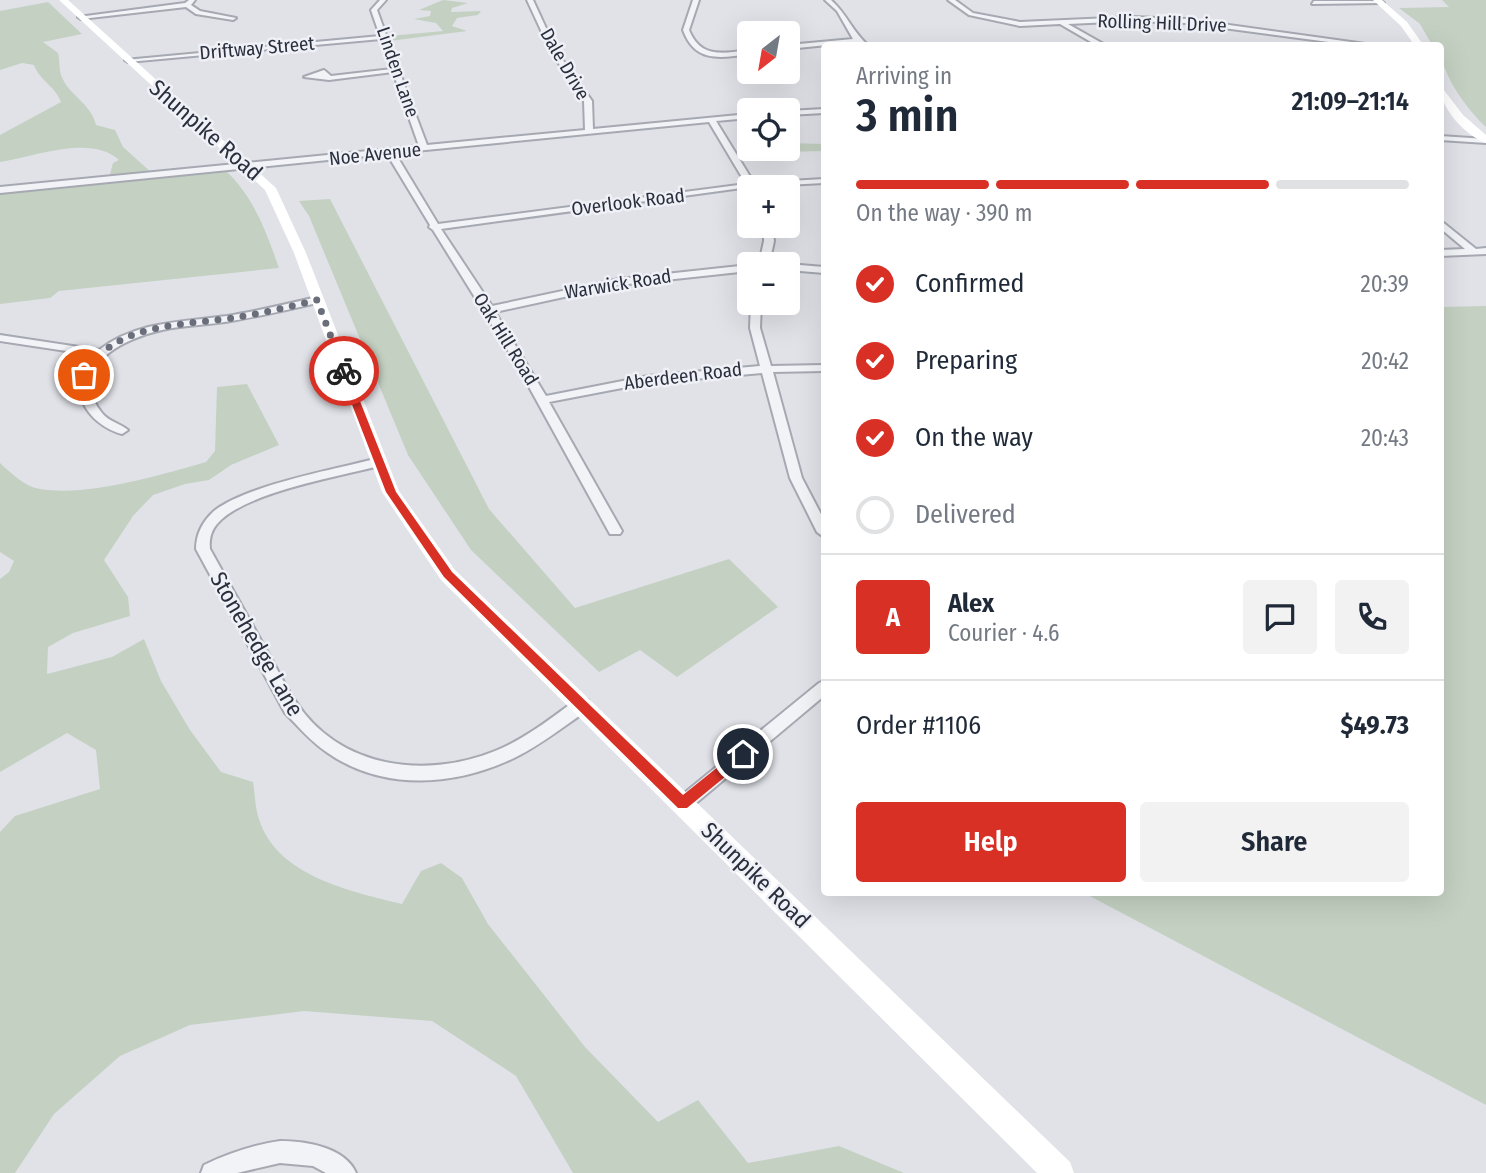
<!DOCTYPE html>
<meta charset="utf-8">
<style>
body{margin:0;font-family:"Fira Sans Condensed",sans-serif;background:#f2f2f3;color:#1f2937;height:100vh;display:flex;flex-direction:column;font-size:26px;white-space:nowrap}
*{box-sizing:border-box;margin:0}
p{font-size:23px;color:#747a83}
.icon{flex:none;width:38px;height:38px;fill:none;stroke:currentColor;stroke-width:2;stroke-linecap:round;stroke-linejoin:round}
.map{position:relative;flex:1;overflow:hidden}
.panel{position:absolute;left:821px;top:42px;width:623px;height:854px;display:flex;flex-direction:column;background:#fff;border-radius:7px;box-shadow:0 7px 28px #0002}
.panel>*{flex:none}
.needle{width:46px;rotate:211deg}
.tools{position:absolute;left:737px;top:21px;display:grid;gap:14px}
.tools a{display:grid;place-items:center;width:63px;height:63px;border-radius:7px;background:#fff;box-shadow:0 7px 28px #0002;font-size:35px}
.pin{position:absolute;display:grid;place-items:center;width:60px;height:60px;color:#fff;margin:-30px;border:4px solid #fff;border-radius:50%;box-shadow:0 2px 7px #0007}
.courier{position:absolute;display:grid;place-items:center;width:70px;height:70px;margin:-35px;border:5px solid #d93025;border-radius:50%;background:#fff;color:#222;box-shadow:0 2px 9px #0007}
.overview em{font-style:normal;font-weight:600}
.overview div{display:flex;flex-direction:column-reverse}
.overview{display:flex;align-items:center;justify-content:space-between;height:119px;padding:0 35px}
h1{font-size:46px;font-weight:600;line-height:52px}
.bar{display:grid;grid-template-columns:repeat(4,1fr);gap:10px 7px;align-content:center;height:84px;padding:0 35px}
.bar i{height:9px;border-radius:5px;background:#e0e1e3}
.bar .selected{background:#d93025}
.bar p{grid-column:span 4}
.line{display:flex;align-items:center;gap:18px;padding:0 35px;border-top:2px solid #e0e1e3}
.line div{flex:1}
.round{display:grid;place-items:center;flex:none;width:74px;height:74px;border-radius:7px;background:#f2f2f3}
ol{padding:0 35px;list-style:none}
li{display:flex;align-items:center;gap:21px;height:77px}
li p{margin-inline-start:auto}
li .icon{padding:7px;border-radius:50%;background:#d93025;color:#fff;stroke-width:4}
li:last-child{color:#747a83}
li i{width:38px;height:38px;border:4px solid #e0e1e3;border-radius:50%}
.primary-button{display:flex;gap:14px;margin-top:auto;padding:14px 35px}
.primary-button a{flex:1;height:80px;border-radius:7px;background:#d93025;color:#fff;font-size:28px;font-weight:600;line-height:80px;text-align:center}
.primary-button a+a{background:#f2f2f3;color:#1f2937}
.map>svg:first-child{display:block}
.green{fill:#c4d1c2}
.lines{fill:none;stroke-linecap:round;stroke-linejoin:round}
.minor-casing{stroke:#a6a9b2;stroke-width:4}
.minor{fill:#f2f3f7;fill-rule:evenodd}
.secondary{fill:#fff;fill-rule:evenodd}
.route{fill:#d93025}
.done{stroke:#6a6e7a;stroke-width:7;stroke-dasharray:0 12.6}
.labels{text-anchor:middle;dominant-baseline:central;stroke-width:5;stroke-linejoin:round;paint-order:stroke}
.far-street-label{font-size:19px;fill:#2a2f3e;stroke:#eff1f6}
.street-label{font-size:23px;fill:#2a2f3e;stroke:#eff1f6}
</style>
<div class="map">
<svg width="1486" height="1173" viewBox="0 0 1486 1173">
<rect width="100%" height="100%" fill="#e0e2e8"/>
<path class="green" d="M443,0L468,3L452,8L451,12L481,11L478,15L457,18L452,26L467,31L390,41V36L443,31L436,23L414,19L430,16L431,11L419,10Z
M1442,0H1486V127C1466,109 1440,72 1440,46L1432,45L1420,24L1399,8L1449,7Z
M48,2L82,34L43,42L58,53C60,60 59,69 61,75C68,95 91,103 96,125L115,130L123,147L152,173L109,178L113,163L119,160C90,134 35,157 0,162V135L61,102C55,86 40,81 34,65L22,63L0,70V11Z
M744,140H749V149H788V143L824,144V151L739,153Z
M225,170C254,197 266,231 279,268L59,291L50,298L0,304V191Z
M330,199L489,509L575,608L729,559L778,607L677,677L640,650L599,672L471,550L408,455L309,216L299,201Z
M1486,306V1105L1084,893L1440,892V307Z
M247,384L279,445L231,465L209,480L185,484L153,495L133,516L104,560L128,597L130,616L73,633L48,647L47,674L112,657L144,639L161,681L190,730L221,772L253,782C255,794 255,808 259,819C276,876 353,892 402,904L421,871L441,863L462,878L488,924L585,1047L658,1122L698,1100L748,1163L839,1146L904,1173H573L516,1076L432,1021L304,1011L190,1025L120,1056L54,1114L15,1173H0V832L15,816L100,789L96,750L67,733L0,772V579L9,572L14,561L0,552V463C11,473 25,487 40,489C88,497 160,475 206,462L215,451L217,387Z"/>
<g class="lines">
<defs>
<path id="minor" d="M189,0H195L191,5L200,11L236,18L233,20L196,14L186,7L81,19L78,17L185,3Z
M380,0H386L377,10L386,35L389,37L387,39L427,145L585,130L584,101L551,52L527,0H533L557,52L592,101L593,129L749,114V118L716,121L754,183L824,179V183L749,187L441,229L492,306L619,279L749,265V271L619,285L495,312L546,396L648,376L760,366L750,328L751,303H761L760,328L771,366L824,365V371L773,372L802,478L824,520V537L817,532L790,478L762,373L648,383L549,402L622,531L620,534H610L517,365L433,230L429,227L430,225L387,154L0,193V187L419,146L393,72L329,80L304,77L324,70L331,76L392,69L381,39L128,62L125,60L380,36L371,10ZM709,122L746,184L438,224L395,153Z
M693,0H699L689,30C701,59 723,53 749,50V54C720,58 695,63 683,30Z
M825,0H831C847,14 853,33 869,46H861L856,42L788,49V45L853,39L837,11Z
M948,0H955L973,13L1020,22L1132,17L1186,19L1380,46H1359L1186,23L1132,21L1068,24L1107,46H1098L1060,24L1020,26L969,15Z
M1314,1H1381L1384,3L1312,4Z
M824,109V113L788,115V111Z
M1440,136L1486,139V143L1440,140Z
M1440,220L1476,249L1486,248V254L1440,256V250L1465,249L1440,228Z
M764,226H772L774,241L769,264H759L764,241Z
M788,264L824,267V273L788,270Z
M317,297L321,298V302C291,309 261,316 231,321C208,325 185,325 162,330C124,338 65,367 102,413C109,422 120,423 128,430L122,434C86,424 64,386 93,355L0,341V335L99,350C137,321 183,322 227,316C258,311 287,304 317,297Z
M379,458L383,459L385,462L383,465C342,476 244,492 217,524C211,531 209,539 210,549C229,583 248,617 267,651C277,668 285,686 296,702C340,769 426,779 495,751C525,739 550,719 576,700L582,699L588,700L590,705L588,710C564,726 542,744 516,757C457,786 384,792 328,753C311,742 299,727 285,713L196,549C196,534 203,521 214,511C247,485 336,469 379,458Z
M824,681V696L689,809L683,812L677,809L674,804L677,799L819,683Z
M280,1141C305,1141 345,1147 356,1173H326L313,1166L280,1163L237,1173H201L204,1165C229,1153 253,1145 280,1141Z"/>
</defs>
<use href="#minor" class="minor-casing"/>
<use href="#minor" class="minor"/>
<path class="secondary" d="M59,0H68L276,188L306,253L399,491L455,570L1070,1162L1074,1173H1037L441,580L382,492L294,253L265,190Z
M1373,0H1382L1407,22L1424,46H1415L1401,26Z
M1440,85L1463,115L1486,135V143C1465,135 1440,109 1440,85Z"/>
</g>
<path class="route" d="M344,368L348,371L396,492L452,572L683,795L739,750H748V758L687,808H678L444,577L386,492L339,371Z"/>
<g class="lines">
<path class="done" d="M84,375C114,321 185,326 238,317C265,313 291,306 317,300L344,371"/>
</g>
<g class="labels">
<g class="far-street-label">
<text transform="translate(1162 23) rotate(2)">Rolling Hill Drive</text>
<text transform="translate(257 48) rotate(-5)">Driftway Street</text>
<text transform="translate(565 64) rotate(60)">Dale Drive</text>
<text transform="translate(398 72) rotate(71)">Linden Lane</text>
<text transform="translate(375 154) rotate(-6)">Noe Avenue</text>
<text transform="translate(628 202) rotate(-7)">Overlook Road</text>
<text transform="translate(618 284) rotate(-9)">Warwick Road</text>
<text transform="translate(506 339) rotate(58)">Oak Hill Road</text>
<text transform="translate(683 376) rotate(-7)">Aberdeen Road</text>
</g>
<g class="street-label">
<text transform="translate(206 130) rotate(41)">Shunpike Road</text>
<text transform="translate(257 644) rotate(60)">Stonehedge Lane</text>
<text transform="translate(756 875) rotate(44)">Shunpike Road</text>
</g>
</g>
</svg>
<div class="tools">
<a><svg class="needle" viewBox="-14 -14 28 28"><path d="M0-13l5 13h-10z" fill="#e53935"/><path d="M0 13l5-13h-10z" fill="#747a83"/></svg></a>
<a><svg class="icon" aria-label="locate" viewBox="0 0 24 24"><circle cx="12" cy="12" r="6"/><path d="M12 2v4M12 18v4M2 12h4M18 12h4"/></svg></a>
<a>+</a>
<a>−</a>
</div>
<div class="pin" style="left:84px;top:375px;background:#ea580c"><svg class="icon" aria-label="bag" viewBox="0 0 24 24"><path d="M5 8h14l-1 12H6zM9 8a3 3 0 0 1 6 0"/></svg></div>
<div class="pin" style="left:743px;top:754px;background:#1f2937"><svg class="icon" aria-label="home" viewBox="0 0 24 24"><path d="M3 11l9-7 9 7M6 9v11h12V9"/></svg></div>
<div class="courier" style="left:344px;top:371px"><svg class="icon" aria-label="bike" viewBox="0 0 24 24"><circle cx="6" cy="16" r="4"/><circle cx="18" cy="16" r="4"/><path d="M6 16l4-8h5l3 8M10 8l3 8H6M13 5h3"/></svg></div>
<section class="panel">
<div class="overview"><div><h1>3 min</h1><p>Arriving in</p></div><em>21:09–21:14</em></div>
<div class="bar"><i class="selected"></i><i class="selected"></i><i class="selected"></i><i></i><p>On the way · 390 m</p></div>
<ol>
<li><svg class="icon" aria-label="check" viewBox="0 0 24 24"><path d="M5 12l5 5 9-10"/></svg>Confirmed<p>20:39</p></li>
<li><svg class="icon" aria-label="check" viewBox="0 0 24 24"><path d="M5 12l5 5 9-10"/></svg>Preparing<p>20:42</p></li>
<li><svg class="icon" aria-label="check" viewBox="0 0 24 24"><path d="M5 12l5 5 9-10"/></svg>On the way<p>20:43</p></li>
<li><i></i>Delivered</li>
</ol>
<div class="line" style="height:126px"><b class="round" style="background:#d93025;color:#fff">A</b><div><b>Alex</b><p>Courier · 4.6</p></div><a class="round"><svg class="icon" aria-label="chat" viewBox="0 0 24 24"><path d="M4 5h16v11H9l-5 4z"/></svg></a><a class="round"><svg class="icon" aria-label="phone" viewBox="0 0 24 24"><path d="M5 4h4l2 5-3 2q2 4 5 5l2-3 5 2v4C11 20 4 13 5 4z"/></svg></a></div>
<div class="line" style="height:91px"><div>Order #1106</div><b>$49.73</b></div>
<div class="primary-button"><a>Help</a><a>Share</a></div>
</section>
</div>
